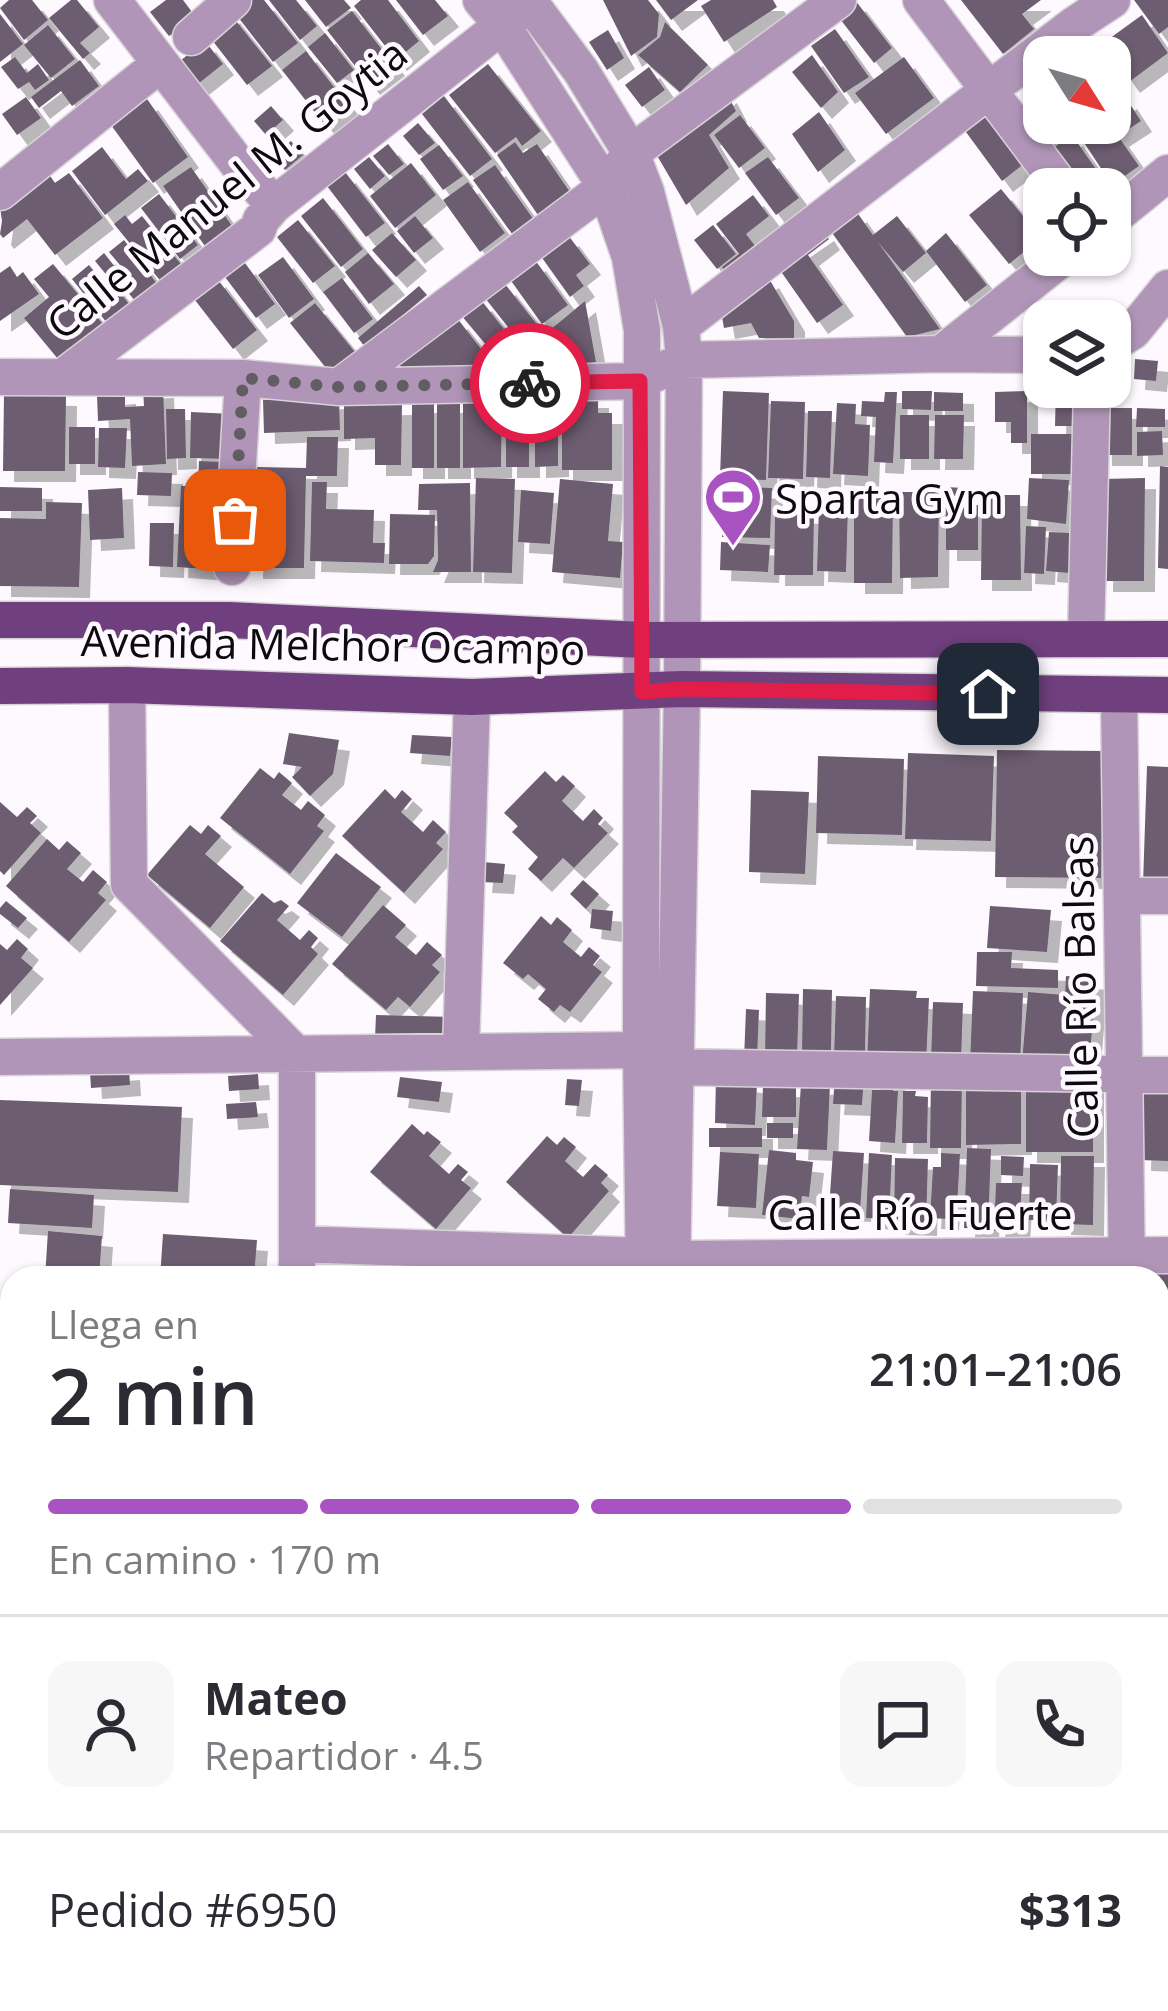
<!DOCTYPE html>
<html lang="es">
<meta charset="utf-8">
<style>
body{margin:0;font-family:"Open Sans",sans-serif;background:#f7f7f7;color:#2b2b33;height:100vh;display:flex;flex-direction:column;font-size:45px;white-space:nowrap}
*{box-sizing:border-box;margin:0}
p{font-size:39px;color:#7c7c81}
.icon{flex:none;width:66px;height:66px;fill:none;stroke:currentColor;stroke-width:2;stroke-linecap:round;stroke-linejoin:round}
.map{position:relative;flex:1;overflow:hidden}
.panel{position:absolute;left:0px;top:1266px;width:1170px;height:747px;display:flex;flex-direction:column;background:#fff;border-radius:36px 36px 0 0;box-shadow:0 3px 9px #0004}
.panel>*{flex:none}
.needle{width:78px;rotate:127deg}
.tools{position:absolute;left:1023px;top:36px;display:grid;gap:24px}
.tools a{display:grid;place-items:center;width:108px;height:108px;border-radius:24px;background:#fff;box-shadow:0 3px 9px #0004;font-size:60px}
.pin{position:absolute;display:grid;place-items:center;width:102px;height:102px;color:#fff;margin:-51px;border-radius:24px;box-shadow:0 6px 18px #0006}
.courier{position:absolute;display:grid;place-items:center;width:120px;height:120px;margin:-60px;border:9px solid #e11d48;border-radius:50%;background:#fff;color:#222;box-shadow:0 3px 15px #0007}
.head em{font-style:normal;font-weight:600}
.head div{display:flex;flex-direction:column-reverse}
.head{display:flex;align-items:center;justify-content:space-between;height:204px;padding:0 48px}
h1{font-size:78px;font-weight:600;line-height:90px}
.bar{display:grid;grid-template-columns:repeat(4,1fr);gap:18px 12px;align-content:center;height:144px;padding:0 48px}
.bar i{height:15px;border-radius:9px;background:#e1e1e2}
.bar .current{background:#a853c1}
.bar p{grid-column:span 4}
.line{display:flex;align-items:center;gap:30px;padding:0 48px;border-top:3px solid #e1e1e2}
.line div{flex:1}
.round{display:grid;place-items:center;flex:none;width:126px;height:126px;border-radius:24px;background:#f7f7f7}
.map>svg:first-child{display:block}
.building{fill:#6d5d71;filter:url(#shadow)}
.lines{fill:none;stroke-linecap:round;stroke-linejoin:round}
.minor-casing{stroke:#d7d3d8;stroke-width:39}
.major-casing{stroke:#d7d3d8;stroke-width:39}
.minor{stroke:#b095b8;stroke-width:36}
.major{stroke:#70407e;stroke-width:36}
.done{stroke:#625d63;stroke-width:12;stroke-dasharray:0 21.6}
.route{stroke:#e11d48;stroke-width:15}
.labels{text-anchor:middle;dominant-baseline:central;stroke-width:9;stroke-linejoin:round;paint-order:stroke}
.street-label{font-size:42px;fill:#0e0910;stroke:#fdf9fe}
.poi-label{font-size:42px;fill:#0e0910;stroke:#fdf9fe;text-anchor:start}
</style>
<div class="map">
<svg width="1168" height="2011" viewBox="0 0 1168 2011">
<defs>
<filter id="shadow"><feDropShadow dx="11" dy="11" stdDeviation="0" flood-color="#0004"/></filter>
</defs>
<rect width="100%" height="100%" fill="#fdf9fe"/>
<path class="building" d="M9,0H32L48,20L24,40L0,8Z
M71,0H77L99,27L80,43L90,53L83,59L49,18Z
M166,0H183L195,16L169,36L150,12Z
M242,0H264L298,43L273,62L231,8Z
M269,0H296L317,26L300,40Z
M305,0H344L351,8L326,27Z
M361,0H388L419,41L396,60L354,6Z
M396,0H435L448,16L423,35Z
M603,0H648L659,14L657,37L631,56Z
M656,0H698L671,20Z
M711,0H773L777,7L724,42L701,6Z
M855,0L892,48L874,63L837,15Z
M961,0H1041L1022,14L1034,29L1003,54Z
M1134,0H1168V27L1159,34Z
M352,11L394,65L369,84L327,30Z
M229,12L272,66L247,85L205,31Z
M0,14L23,44L0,62Z
M1142,15L1168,53L1129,82L1102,44Z
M665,22L708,65L680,92L638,55L660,37Z
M48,25L75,59L51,78L24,45Z
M835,29L869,77L844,93L811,46Z
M608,30L624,58L607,70L589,42Z
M325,33L354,70L337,83L308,47Z
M205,41L223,64L198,84L180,61Z
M306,51L348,105L324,124L282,70Z
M812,55L838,92L821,108L792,72Z
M15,57L27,73L38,64L49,80L35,90L29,82L18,89L1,67Z
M904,57L934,98L886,134L855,93Z
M80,60L99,86L72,106L61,91L39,108L31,97Z
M488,64L541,131L522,146L516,137L495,153L449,95Z
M649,67L665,90L642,107L625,85Z
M726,92L736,111L709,135L729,168L686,205L652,147Z
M444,96L492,159L470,176L422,114Z
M26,97L41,118L17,135L2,114Z
M1126,98L1141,121L1118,136L1139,166L1112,185L1077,132L1090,123H1110V109Z
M147,99L188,157L153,183L111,125Z
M271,106L283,120L266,135L254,121Z
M1044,106V123H1067L1072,130L1040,153L1019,123Z
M986,110L1025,163L1002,181L963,128Z
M819,112L845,150L818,172L792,134Z
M740,115L765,148L739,168L714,135Z
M418,123L435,143L419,155L403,136Z
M1072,135L1110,189H1068L1043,155Z
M291,141L303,155L285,170L273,156Z
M515,142L523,153L537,144L572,195L540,218L497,155Z
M388,144L404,164L389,175L373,156Z
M439,145L463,176L443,190L420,159Z
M102,147L126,179L138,169L148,181L105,215L72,171Z
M369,157L385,176L370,189L354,169Z
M768,157L799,198L776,215L745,173Z
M411,163L436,195L395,228L370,196Z
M495,165L534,220L513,235L473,180Z
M191,167L237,233L209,252L163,186Z
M46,170L55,183L69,173L103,218L55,255L27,219L3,238L0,234L2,221L0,207Z
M345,172L385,223L366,237L327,186Z
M468,182L505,233L480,252L443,200Z
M1001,189L1041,238L1009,264L969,215Z
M159,194L198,245L180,259L141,208Z
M753,195L769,216L746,234L763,256L732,280L722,267L739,254L716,224Z
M323,198L363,249L341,267L301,216Z
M856,211L873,235L897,216L926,253L903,272L878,242L940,329L907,337L830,230Z
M125,215L132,224L142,216L184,268L163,284L114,224Z
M415,216L433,238L414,253L397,231Z
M298,220L335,266L313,283L277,237Z
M713,225L736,254L717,269L694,240Z
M823,230L829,239L808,255L843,305L817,323L775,263Z
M392,233L416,260L396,277L372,250Z
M946,233L987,285L965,302L926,251Z
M568,235L590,264L576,275L584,286L570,297L540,255Z
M124,240L158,285L136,302L121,284L130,277L109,252Z
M104,253L123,277L114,285L130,305L107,323L72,279L89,265L103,282L109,278L95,261Z
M368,253L394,284L369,304L345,272Z
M283,257L314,299L289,318L258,275Z
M535,260L568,305L542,324L509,278Z
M245,263L275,304L256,318L225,277Z
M53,264L102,323L58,359L24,318L49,297L34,279Z
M10,266L17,277L23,272L39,294L0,321V273Z
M215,276L257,330L233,349L191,295Z
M768,277L794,321V338H759L751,323L724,328L720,306Z
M342,278L373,319L354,333L323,292Z
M505,284L539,327L520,342L485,298Z
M419,286L427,295L365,347L358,338Z
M481,300L515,343L497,358L461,315Z
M585,301L596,362L575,366L550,330Z
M315,303L355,352L330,373L290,323Z
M457,318L492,363L471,373L417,371L392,364Z
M1135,359L1158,361L1156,381L1134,379Z
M163,387L166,464L132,466L130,419L98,421L97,395L125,393V407L144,406L143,388Z
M1056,387H1076L1075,426H1055Z
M723,391L769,393L766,480L720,478Z
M902,391H932L931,410L902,409Z
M1027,391V443H1011V422H995V392Z
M885,392H897L893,463L874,462L876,417L861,416L862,401L884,402Z
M934,392L963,393V411H934Z
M4,394L66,395L65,471H3Z
M562,397H598V413H612V470H562Z
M339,398L340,430L264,433L263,400Z
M506,401H529V467H506Z
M535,401H558V466L535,467Z
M771,401L805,402L803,479L768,478Z
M412,402H434V468H412Z
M437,402H460V468H437Z
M463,403H502L501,467L463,468Z
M837,403L856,404L855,424L870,425L868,476L833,474Z
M402,404L401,465H375V438L344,439V405Z
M1100,408H1132V455H1101Z
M1137,408L1165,409V427H1136Z
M166,409H185L186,458L167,459Z
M808,411H832L830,478L806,477Z
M191,412L232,414L230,459L190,458Z
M900,415H929V459H900Z
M935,415H964L963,459H934Z
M69,427H95V464H69Z
M99,428H127L125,468L98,467Z
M1162,431L1163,455L1137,456V432Z
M1031,434H1075L1074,474H1031Z
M307,437H338L337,476H306L304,568H252L255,467L306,468Z
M199,461L224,462L220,570L177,567L181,486H198Z
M1160,466L1168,467V569L1158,568Z
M138,472L172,473L171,496L137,495Z
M476,478L515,479L512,573L473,572Z
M1029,478L1069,480L1066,524L1027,519Z
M1145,478L1144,581H1102L1103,479Z
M560,479L613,484L608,541L623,542L620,578L552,572Z
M312,482H327L326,509L374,510L373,543H385L384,563L310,561Z
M470,483L471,572H433L438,560L437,510H418L419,484Z
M724,486L772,488L770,538L722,537Z
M0,487L42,488V511H0Z
M946,487L963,488V506L978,505V550H946Z
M122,488L124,538L90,540L88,490Z
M521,490L554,493L550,544L518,542Z
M899,492H939L938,577L900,578Z
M982,495H1020L1021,580H981Z
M854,498H893L892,583H854Z
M46,502L82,503L79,587L0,586V518L46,519Z
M819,506L848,507L846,572L817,571Z
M775,512L814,513L813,575H774Z
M390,514L435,515L434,556L428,564H389Z
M150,523H174L173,567L149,566Z
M1026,526L1046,527L1044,574L1024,573Z
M1049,532L1071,533L1069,573L1046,571Z
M721,542L770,545L768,572L720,570Z
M289,733L339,740L333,774L310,796L292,777L302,767L283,764Z
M412,735L452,737L450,756L410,753Z
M997,750L1103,751L1101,878L995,877Z
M908,753L994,756L991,841L905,839Z
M818,756L904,759L902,835L816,833Z
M1147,766L1168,767V884H1143Z
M260,768L274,779L279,772L292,783L282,795L301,810L308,801L325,815L317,826L324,831L290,874L220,818Z
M545,771L556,782L563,775L575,786L562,801L583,821L594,809L603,818L598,824L608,833L574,868L563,858L541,881L528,869L538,857L512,832L518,826L504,813Z
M385,789L395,799L402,790L412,799L401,812L423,832L433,820L446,832L436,843L443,849L404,893L342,836Z
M751,790L809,792L805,874L749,872Z
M0,802L17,817L27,807L37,816L30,823L41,833L4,875L0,871Z
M190,825L201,834L208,825L221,836L205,854L244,887L210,928L147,875Z
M47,839L59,850L67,841L81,853L67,869L83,882L93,870L107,882L98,893L106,900L69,942L6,886Z
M336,853L381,887L342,937L297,903Z
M483,862L505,864L503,883L481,882Z
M583,880L599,894L586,909L570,894Z
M262,893L274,903L281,900L289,906L277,920L300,940L309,930L318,938L311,947L318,954L283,995L220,941Z
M6,901L27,918L18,928L0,914V908Z
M383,905L406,925L395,937L416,955L427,942L442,955L432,965L440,972L410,1007L398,997L386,1010L332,964Z
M990,906L1051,910L1047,952L987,948Z
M592,909L613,911L611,931L590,928Z
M541,916L551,925L557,917L572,930L563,942L581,957L589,947L600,956L593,965L602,972L570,1012L560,1005L554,1012L538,999L546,989L528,974L523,979L503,963Z
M17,939L28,949L21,958L33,968L0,1005V944L7,950Z
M977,952H1012L1011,968L1058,970V988L976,986Z
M1066,976L1096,979L1089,1068L1022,1062L1028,992L1065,995Z
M803,989L832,990L831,1053H802Z
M870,989L917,991L916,998H929L926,1065L867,1063Z
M973,991L1023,993L1020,1065L970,1063Z
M766,993L799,994L797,1058H765Z
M836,996L866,997L865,1058L834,1057Z
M933,1002L963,1003L961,1062L931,1060Z
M746,1009L759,1010L757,1059H744Z
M376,1015L453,1017V1039L375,1038Z
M129,1069L130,1085L91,1088L90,1072Z
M258,1074L259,1089L229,1091L228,1076Z
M835,1075L864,1076L862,1105L833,1104Z
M400,1077L442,1082L439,1102L397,1097Z
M716,1077L757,1083L755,1125L715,1123Z
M931,1077H962L961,1148H930Z
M882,1078L894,1079L893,1091H898L895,1143L869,1141L872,1090H881Z
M1021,1078V1144L966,1145V1079Z
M1093,1078V1152H1026V1079Z
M567,1079L582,1080L579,1106L565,1105Z
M1142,1082L1168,1083V1161L1140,1160Z
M801,1083L830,1084L827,1150L797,1149Z
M763,1086H796V1117H762Z
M903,1091H916L915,1096L928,1097L927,1143H902Z
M0,1100L182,1107L178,1192L0,1185Z
M256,1102L258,1117L227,1119L226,1104Z
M767,1123H793V1138H767Z
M412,1124L424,1135L427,1131L441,1142L429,1156L449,1174L458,1164L468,1172L461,1180L471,1188L436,1229L370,1172Z
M709,1128H762V1147H709Z
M547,1136L557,1145L564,1137L576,1147L565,1161L583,1177L595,1164L608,1175L601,1183L609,1191L568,1238L506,1182Z
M967,1148L991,1149L988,1229L964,1228Z
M769,1150L796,1153V1160L813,1162L809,1197L802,1196L799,1219L762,1215Z
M833,1151L864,1153L860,1211L829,1209Z
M720,1152L759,1154L756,1208L717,1206Z
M869,1153L892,1155L889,1219L866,1218Z
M941,1153L960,1154L957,1207H949L948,1219L930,1218L933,1167H941Z
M1001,1156L1024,1157L1023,1176L1001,1175Z
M1061,1156H1094L1093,1225L1060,1224Z
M895,1158L928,1159L926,1225L894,1224Z
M1030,1164L1058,1165L1056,1220H1029Z
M996,1183H1022L1019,1232L994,1231Z
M10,1189L94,1195L92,1228L8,1223Z
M48,1231L102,1236L99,1278H45Z
M163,1234L257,1240L254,1278H160Z
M1141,1271L1168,1272V1342H1158V1278H1141Z
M1158,1346H1168V1416H1158Z
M1158,1605H1168V1660H1158Z
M1158,1705L1168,1706V1745H1158Z
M0,1765L12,1775V1845L7,1850L0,1844Z
M1158,1794H1168V1870H1158Z
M592,2001H656L667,2011H583Z
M835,2001H873L876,2005L867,2011H819Z
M905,2001H964L942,2011H896L894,2006Z"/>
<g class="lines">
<defs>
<path id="minor" d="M112,0L241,168L274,205
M481,0L502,25L606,187L630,257L642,330L641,1050L644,1278
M528,0L581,71L631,153L646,192L681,326L684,360L682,689L672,1278
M921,0L1063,189
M191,37L233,0
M0,192L160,64
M1110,220L1168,173
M681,326L1074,25L1112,0
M1110,345L1133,331L1168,288
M941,354L1066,255
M0,377L243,378L339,387L640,381L684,360L941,354L1044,355
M63,377L258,229L261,220L274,205L518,13
M339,387L606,187L631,153L838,0
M232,567L243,378
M1086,638L1092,387
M127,685L129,884L297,1055V1278
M1119,695L1127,1278
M1122,896H1168
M461,1050L472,697
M0,1057L641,1050
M676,1067L1168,1075
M298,1244L645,1256
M673,1259L1168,1255
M1158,1431H1168
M1158,1592H1168
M1158,1767H1168
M0,1906L12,1922
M1158,1949H1168
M0,2000L6,2011
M56,2001L59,2011
M383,2001L387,2011
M736,2001L741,2011
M776,2001L781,2011
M1004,2001L1009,2011"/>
<path id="major" d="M0,620H229L642,640L1168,639
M0,686L127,685L472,697L682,689L1168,695"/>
</defs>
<use href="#minor" class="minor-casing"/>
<use href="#major" class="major-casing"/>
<use href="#minor" class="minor"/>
<use href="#major" class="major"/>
</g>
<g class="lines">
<path class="done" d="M235,520L243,378L339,387L530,383"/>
<path class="route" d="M530,383L640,381L642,692L682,689L988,694"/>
</g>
<defs>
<symbol id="stadium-pin" viewBox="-11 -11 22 30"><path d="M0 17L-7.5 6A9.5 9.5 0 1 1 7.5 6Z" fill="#a853c1" stroke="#fdf9fe"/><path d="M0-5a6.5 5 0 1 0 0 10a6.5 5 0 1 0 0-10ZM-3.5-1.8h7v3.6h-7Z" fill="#fff"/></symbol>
</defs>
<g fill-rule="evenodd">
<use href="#stadium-pin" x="700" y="464" width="66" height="90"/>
</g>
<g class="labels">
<g class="street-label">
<text transform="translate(226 188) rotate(-39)">Calle Manuel M. Goytia</text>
<text transform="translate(333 644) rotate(1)">Avenida Melchor Ocampo</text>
<text transform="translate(1079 987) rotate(-91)">Calle Río Balsas</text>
<text x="920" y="1213">Calle Río Fuerte</text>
</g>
<g class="poi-label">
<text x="775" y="497">Sparta Gym</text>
</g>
</g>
</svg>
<div class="tools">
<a><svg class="needle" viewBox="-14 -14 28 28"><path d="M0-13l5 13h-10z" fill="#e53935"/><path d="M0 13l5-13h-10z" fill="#7c7c81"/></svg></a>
<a><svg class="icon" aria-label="locate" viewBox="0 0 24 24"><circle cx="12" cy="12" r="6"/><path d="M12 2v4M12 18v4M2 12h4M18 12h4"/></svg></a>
<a><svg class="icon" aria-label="layers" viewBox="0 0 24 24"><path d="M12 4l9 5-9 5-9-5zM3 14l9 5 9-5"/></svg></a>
</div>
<div class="pin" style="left:235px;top:520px;background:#ea580c"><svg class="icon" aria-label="bag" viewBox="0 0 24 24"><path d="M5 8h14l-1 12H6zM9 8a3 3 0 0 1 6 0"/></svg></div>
<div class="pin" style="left:988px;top:694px;background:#1f2937"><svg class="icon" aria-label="home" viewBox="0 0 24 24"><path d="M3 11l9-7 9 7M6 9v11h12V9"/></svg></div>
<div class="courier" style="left:530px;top:383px"><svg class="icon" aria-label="bike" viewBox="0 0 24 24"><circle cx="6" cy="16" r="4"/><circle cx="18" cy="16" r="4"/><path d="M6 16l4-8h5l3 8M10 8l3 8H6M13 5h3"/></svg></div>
<section class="panel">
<div class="head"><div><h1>2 min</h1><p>Llega en</p></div><em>21:01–21:06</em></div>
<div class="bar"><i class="current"></i><i class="current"></i><i class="current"></i><i></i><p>En camino · 170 m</p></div>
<div class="line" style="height:216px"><a class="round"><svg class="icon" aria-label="person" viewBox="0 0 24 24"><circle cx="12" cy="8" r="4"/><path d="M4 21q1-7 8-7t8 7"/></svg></a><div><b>Mateo</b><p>Repartidor · 4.5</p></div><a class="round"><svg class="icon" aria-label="chat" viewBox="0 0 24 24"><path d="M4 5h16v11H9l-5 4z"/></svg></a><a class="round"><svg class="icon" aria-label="phone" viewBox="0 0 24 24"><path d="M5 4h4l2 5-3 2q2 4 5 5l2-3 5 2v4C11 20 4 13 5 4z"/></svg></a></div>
<div class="line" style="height:156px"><div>Pedido #6950</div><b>$313</b></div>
</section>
</div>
